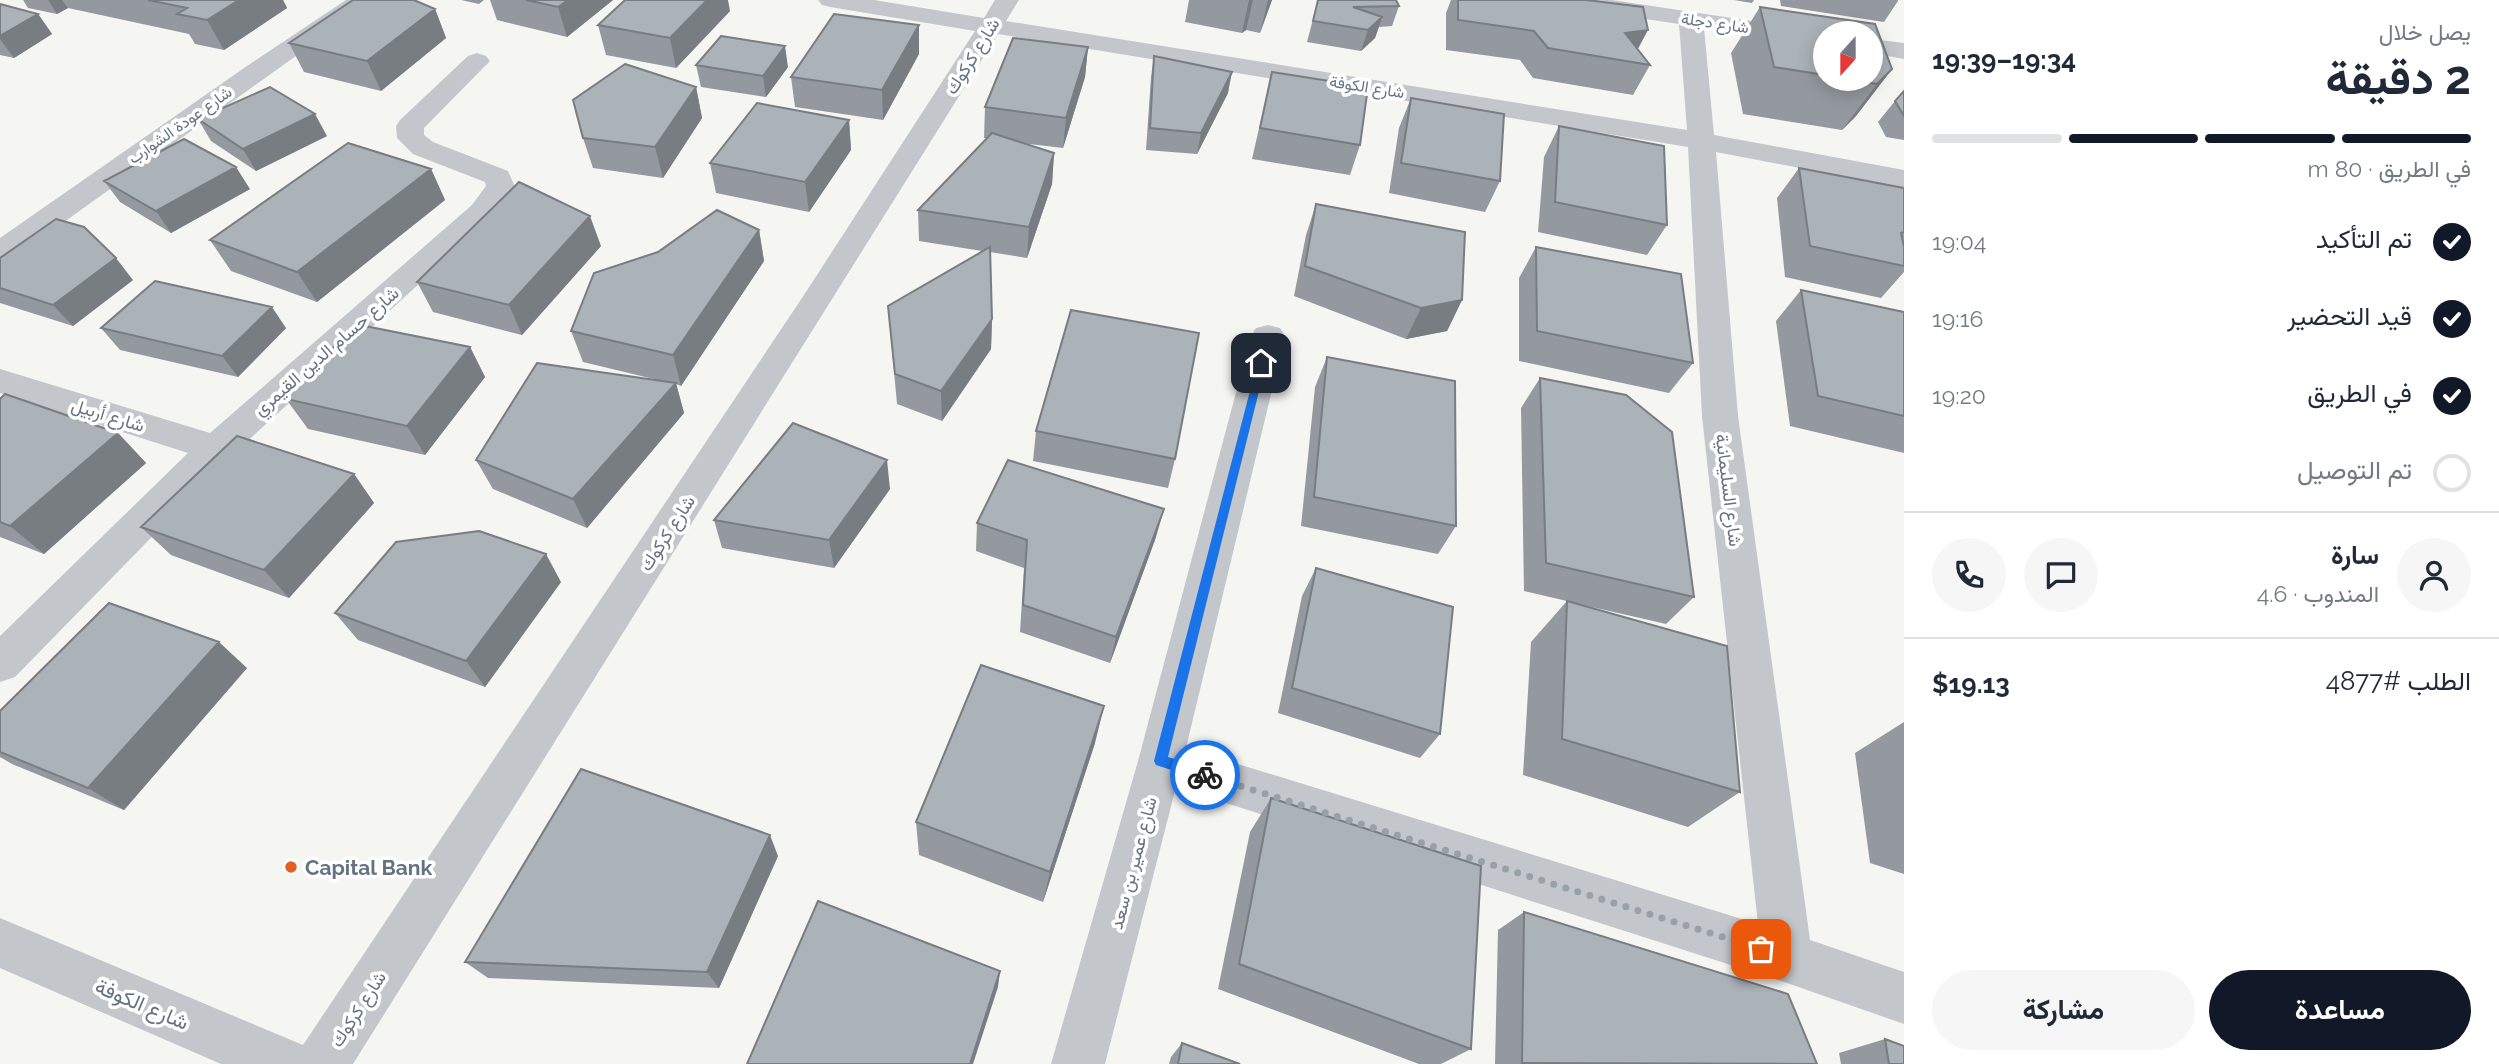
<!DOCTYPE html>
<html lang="ar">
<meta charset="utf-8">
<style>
body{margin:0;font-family:Raleway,Vazirmatn,sans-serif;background:#f6f6f7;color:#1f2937;direction:rtl;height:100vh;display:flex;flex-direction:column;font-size:26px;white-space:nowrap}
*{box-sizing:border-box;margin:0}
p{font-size:23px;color:#747a83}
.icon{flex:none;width:38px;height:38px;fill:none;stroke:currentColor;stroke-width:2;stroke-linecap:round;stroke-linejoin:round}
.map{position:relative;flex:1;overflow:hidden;direction:ltr}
.drawer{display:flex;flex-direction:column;background:#fff;width:595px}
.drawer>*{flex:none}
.needle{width:46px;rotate:201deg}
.fabs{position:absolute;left:1813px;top:21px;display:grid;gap:14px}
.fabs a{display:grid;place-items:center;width:70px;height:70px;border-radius:50%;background:#fff;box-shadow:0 4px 18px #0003;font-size:35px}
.pin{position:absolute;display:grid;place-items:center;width:60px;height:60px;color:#fff;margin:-30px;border-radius:14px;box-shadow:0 4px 10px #0006}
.courier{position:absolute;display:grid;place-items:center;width:70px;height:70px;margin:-35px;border:5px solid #1a73e8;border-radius:50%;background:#fff;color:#222;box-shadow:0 2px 9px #0007}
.overview em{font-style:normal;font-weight:700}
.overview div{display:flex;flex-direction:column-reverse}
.overview{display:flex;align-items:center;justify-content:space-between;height:119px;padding:0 28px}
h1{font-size:46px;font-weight:700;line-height:52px}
.bar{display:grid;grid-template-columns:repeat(4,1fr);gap:10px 7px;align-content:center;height:84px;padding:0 28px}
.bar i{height:9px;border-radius:5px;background:#e0e1e3}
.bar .on{background:#111827}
.bar p{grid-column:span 4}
.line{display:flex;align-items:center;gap:18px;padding:0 28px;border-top:2px solid #e0e1e3}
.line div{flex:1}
.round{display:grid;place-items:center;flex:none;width:74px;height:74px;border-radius:37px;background:#f6f6f7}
ol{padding:0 28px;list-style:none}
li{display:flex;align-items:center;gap:21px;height:77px}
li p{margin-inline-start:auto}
li .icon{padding:7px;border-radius:50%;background:#111827;color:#fff;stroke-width:4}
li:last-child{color:#747a83}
li i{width:38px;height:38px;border:4px solid #e0e1e3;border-radius:50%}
.primary-button{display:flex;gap:14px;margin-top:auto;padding:14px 28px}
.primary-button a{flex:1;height:80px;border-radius:42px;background:#111827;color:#fff;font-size:28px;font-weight:700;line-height:80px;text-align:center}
.primary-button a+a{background:#f6f6f7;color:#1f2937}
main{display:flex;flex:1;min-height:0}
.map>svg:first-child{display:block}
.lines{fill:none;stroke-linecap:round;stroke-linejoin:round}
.minor{fill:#c3c6ca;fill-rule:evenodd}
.wall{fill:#93999e;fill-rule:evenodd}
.shaded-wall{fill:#787d81}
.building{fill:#abb2b8;stroke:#787d81;stroke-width:2}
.route{fill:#1a73e8}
.done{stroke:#97a1aa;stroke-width:7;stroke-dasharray:0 12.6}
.poi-dot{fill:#e35f24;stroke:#fff;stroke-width:2.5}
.labels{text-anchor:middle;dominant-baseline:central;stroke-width:7;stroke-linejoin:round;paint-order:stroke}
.far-street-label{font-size:16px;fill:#647383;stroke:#fff}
.street-label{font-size:18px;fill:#647383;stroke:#fff}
.near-poi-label{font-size:21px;font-weight:bold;fill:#647383;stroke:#fff;text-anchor:start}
.near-street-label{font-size:21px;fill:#647383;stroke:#fff}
</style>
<main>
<section class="drawer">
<div class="overview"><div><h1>2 دقيقة</h1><p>يصل خلال</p></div><em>19:34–19:39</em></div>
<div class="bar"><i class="on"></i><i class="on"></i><i class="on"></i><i></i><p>في الطريق · 80 m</p></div>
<ol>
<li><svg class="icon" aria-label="check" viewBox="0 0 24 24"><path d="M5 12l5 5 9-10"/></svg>تم التأكيد<p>19:04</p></li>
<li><svg class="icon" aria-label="check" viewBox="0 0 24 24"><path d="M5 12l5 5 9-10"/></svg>قيد التحضير<p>19:16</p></li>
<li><svg class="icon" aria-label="check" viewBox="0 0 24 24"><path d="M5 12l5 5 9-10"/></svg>في الطريق<p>19:20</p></li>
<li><i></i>تم التوصيل</li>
</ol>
<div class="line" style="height:126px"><a class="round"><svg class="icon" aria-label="person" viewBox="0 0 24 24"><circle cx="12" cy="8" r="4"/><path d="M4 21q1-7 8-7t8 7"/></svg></a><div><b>سارة</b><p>المندوب · 4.6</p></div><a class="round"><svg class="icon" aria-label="chat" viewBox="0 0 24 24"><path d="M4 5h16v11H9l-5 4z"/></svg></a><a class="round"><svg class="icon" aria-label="phone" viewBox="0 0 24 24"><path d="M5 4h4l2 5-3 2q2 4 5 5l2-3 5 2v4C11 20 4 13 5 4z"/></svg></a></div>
<div class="line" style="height:91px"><div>الطلب #4877</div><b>$19.13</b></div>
<div class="primary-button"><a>مساعدة</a><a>مشاركة</a></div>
</section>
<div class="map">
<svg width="1904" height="1064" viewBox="0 0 1904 1064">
<rect width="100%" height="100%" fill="#f5f6f2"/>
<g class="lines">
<path class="minor" d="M346,0H374L11,260L0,263V238L247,66Z
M818,0H874L984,18L995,0H1019L1006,21L1687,130L1679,24L1564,7L1556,5L1552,0H1612L1832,33H1825V46L1704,28L1714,135L1904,170V188L1716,152L1738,416L1810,940L1904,972V1024L1787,983L1176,787L1105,1064H1051L1138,761L1251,336L1256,328L1268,325L1280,328L1285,336L1186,748L1758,924L1702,416L1688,147L998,34L353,1064H221L0,968V918L303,1045L804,295L975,31L830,7L822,5Z
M1871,39L1904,43V59L1871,53Z
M477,53L486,56L490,61L424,128V135L433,142L508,171L515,187L492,217L229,458L15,677L0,682V636L188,453L0,393V369L210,433L472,205L486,186L485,182L413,154L397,138L396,126L400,120L468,56Z"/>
</g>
<path class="wall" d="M23,0H283L287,8L224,50L195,44L189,34L68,8L57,14L28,8Z
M461,0H484L479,4Z
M490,0H613L567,37L497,20Z
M1189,0H1272L1260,33L1246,30L1242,33L1185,22Z
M1318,0L1399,6L1392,26L1379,27L1375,38L1361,51L1307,42Z
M1451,0H1586L1638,49L1650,65L1633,95L1533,78L1520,60L1446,50V13Z
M1734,0H1754L1752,3Z
M1780,0H1898V1L1884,22L1781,6Z
M0,4L38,14L52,34L14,58L0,55Z
M1760,7L1875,24L1892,69L1856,116L1842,130L1743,114L1731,53ZM1825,33H1871V79H1825Z
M435,9L446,38L381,91L304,72L289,43Z
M730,11L676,68L606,55L598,25Z
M919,25V54L883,120L795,107L791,77Z
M1088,47L1085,77L1063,148L1021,143L1054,153L1052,184L1027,258L990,252L992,319L991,349L942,421L897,404L888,306L982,251L919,241L918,210L987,138H984L985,107Z
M1154,56L1228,93L1197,154L1146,150L1151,77Z
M696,65L788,67L766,97L701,87Z
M1272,72L1360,145L1350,175L1252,159Z
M696,87L702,118L663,178L593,168L583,138Z
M1904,91V140L1886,137L1878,122L1895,101Z
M1411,98L1500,181L1485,212L1389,193L1399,128Z
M198,119L327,136L256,171L211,141Z
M849,120L851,150L809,212L716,193L710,163Z
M1559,126L1667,225L1647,255L1538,232L1544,157Z
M1799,168L1904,188V272L1881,298L1785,277L1777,198Z
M431,169L445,200L317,302L231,271L210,240Z
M104,181L250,189L171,233L120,202Z
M1316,204L1462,300L1447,331L1406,339L1294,296L1306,235Z
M759,230L764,261L681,386L676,384L684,413L587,528L493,489L476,460L662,381L583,362L571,331Z
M601,246L522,335L433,312L417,282Z
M1536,247L1693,363L1669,393L1519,361V278Z
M0,258L133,280L73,326L0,303Z
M1801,290L1904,312V453L1790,426L1776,321Z
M101,328H286L238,377L120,350Z
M470,347L485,377L425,455L308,429L286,399Z
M1327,357L1456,526L1438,554L1301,526L1315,387Z
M1540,378L1694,597L1666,624L1570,602L1740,792L1688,827L1523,775L1531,642L1567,601L1524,591L1521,408Z
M0,399L118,433L146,463L44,554L0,537Z
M1036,431L1175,459L1168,488L1033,461Z
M354,474L374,503L289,598L171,555L141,527Z
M890,489L834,568L722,548L714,520Z
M977,523L1156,537L1110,663L1020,632L1024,568L976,551Z
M1316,568L1440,734L1420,758L1278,713L1302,596Z
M561,582L485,687L358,640L335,613Z
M247,668L124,810L12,764L0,757V711Z
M1904,722V874L1870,863L1855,753Z
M1095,743L1043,902L919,855L916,822Z
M1271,798L1471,1049L1441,1064H1419L1218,989L1250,832Z
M778,856L719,988L488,978L465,962Z
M1524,912L1817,1064H1495L1498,930Z
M1885,1039L1904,1064H1841L1839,1053Z
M1182,1043L1240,1064H1169L1171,1057Z"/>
<path class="shaded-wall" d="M48,0H62L68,8L57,14Z
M231,0H283L287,8L224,50L207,20Z
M568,0H613L567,37L558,7Z
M707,0H728L730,11L676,68L670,38Z
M1249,0H1253L1246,30L1242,33Z
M1268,0H1272L1260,33Z
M435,9L446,38L381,91L367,61Z
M38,14L52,34L14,58L0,39V36Z
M1382,17L1375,38L1361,51L1368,30Z
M919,25V54L883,120L882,90Z
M1648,30L1632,60L1625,33Z
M785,46L788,67L766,97L763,76Z
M1088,47L1085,77L1063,148L1066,118Z
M1892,69L1856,116L1842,130L1877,84Z
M1232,72L1228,93L1197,154L1201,133Z
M696,87L702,118L663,178L655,147Z
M315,114L327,136L256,171L243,149Z
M849,120L851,150L809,212L805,182Z
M1054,153L1052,184L1027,258L1029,227Z
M236,167L250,189L171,233L156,211Z
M431,169L445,200L317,302L297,272Z
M590,216L601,246L522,335L509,305Z
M759,230L764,261L681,386L673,355Z
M116,258L133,280L73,326L53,305Z
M1462,300L1447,331L1406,339L1421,308Z
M272,307L286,328L238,377L222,356Z
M992,319L991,349L942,421L941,391Z
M470,347L485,377L425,455L407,426Z
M676,383L684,413L587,528L573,499Z
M118,433L146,463L44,554L10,526Z
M887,460L890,489L834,568L829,540Z
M354,474L374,503L289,598L264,570Z
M1164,509L1156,537L1110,663L1116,637Z
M546,554L561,582L485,687L466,661Z
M219,642L247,668L124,810L88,788Z
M1104,706L1095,743L1043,902L1050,872Z
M770,835L778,856L719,988L707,972Z
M1000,971L998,987L973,1064H970Z"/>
<path class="building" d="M148,0H239L207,20L177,14L187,8Z
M353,0H414L435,9L367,61L289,43Z
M526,0H568L558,7Z
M625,0H707L670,38L598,25Z
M1318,0H1396L1399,6L1353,7L1382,17L1368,30L1313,21Z
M1458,0H1586L1643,7L1648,30L1625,33L1650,65L1548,48L1534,31L1458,20Z
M0,4L38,14L0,36Z
M1760,7L1875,24L1892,69L1877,84L1847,79H1871V33H1825V75L1774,67Z
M834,14L919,25L882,90L791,77Z
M721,36L785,46L763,76L696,65Z
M1013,38L1088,47L1066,118L985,107Z
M1154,56L1232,72L1201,133L1150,128Z
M625,64L696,87L655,147L583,138L573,100Z
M1272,72L1368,87L1360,145L1260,128Z
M270,87L315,114L243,149L198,119Z
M1904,91V116L1895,101Z
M1411,98L1504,114L1500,181L1401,163Z
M757,103L849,120L805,182L710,163Z
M1559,126L1664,146L1667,225L1555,202Z
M992,133L1054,153L1029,227L918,210Z
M184,139L236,167L156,211L104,181Z
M348,143L431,169L297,272L210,240Z
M1799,168L1904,188V232L1901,233L1904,247V266L1810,246Z
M519,182L590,216L509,305L417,282Z
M1316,204L1465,232L1462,300L1421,308L1305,266Z
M717,210L759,230L673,355L571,331L594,273L658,252Z
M56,219L84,227L116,258L53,305L0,288V258Z
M990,247L992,319L941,391L895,374L888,306Z
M1536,247L1681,274L1693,363L1537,331Z
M155,281L272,307L222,356L101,328Z
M1801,290L1904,312V416L1818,396Z
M1071,310L1199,333L1175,459L1036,431Z
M355,324L470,347L407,426L286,399Z
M1327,357L1455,381L1456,526L1314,497Z
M537,363L676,383L573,499L476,460Z
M1540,378L1626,395L1672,432L1694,597L1546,563Z
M5,394L118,433L10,526L0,522V399Z
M793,423L887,460L829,540L714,520Z
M237,436L354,474L264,570L141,527Z
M1008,460L1164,509L1116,637L1023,605L1027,540L977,523Z
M479,531L546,554L466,661L335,613L396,542Z
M1316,568L1453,607L1440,734L1292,688Z
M1567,601L1727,646L1740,792L1562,739Z
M109,603L219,642L88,788L0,752V711Z
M981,665L1104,706L1050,872L916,822Z
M581,769L770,835L707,972L465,962Z
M1271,798L1481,866L1471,1049L1239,964Z
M818,901L1000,971L970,1064H747Z
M1524,912L1788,994L1817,1064L1522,1063Z
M1885,1039L1904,1046V1064H1889Z
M1182,1043L1240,1064H1178Z"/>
<path class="route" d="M1258,360L1266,363L1168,757L1210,770L1212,775L1205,781L1156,765L1154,761Z"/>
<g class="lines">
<path class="done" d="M1205,775L1761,949"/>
</g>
<circle class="poi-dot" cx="291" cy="867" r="7"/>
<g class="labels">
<g class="far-street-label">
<text transform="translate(1715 23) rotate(8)">شارع دجلة</text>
<text transform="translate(1367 87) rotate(9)">شارع الكوفة</text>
<text transform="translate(180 125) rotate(-35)">شارع عودة الشوارب</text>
</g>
<g class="street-label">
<text transform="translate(972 56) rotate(-58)">شارع كركوك</text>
<text transform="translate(326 351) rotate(-41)">شارع حسام الدين القيمري</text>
<text transform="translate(108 415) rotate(17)">شارع أربيل</text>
<text transform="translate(1729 490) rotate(83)">شارع السليمانية</text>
<text transform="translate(667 533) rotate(-57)">شارع كركوك</text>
<text transform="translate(1133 863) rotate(-75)">شارع عمير بن سعد</text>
<text transform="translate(358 1009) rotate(-57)">شارع كركوك</text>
</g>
<g class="near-poi-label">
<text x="305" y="867">Capital Bank</text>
</g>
<g class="near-street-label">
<text transform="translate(142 1004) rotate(23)">شارع الكوفة</text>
</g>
</g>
</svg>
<div class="fabs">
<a><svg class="needle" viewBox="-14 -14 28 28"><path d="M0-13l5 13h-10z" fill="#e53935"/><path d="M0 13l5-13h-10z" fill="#747a83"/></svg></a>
</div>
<div class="pin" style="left:1761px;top:949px;background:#ea580c"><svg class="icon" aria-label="bag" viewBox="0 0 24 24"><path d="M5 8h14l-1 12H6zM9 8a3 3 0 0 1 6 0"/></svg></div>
<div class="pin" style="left:1261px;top:363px;background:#1f2937"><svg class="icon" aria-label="home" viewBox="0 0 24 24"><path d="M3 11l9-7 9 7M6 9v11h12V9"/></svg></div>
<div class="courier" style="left:1205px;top:775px"><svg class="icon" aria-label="bike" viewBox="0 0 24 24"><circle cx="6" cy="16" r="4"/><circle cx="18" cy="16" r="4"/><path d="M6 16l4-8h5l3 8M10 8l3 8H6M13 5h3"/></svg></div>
</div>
</main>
